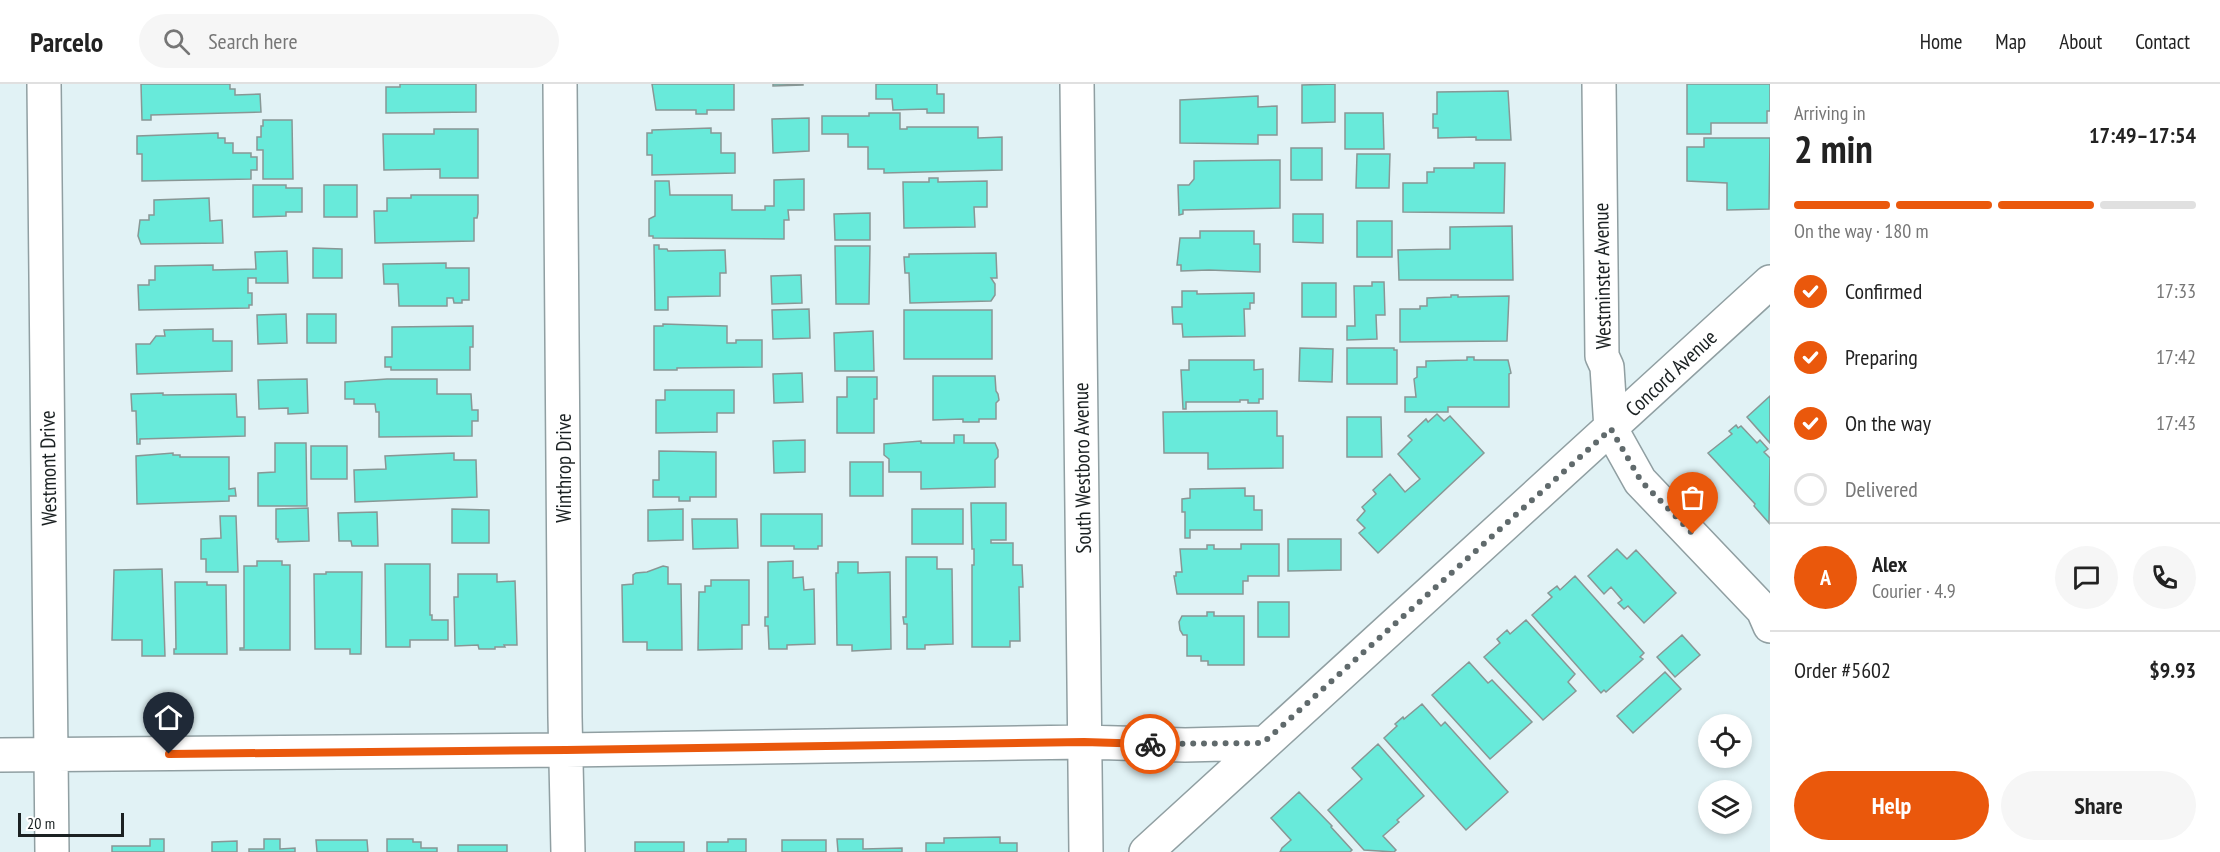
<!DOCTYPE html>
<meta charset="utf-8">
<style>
body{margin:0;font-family:"PT Sans Narrow",sans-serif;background:#f6f6f6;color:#222;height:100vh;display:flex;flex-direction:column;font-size:22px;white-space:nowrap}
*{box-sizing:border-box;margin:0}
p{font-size:20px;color:#767676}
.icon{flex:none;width:33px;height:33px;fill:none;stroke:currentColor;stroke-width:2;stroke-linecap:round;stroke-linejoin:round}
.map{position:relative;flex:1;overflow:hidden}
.panel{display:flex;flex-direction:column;background:#fff;width:450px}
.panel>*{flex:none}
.controls{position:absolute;left:1698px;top:630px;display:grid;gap:12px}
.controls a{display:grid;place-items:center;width:54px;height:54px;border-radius:50%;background:#fff;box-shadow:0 3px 9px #0003;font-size:30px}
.scale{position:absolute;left:18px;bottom:15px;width:106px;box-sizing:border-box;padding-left:6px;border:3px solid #1b2122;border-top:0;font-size:16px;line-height:21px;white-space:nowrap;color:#1b2122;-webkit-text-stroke:4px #fff;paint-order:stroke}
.pin{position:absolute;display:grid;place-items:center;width:51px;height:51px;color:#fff;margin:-62px -26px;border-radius:50% 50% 50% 0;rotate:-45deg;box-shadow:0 0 6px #0007}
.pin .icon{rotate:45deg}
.courier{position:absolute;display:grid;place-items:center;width:60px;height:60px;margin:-30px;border:4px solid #ea580c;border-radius:50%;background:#fff;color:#222;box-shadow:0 2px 8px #0007}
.overview em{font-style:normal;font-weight:800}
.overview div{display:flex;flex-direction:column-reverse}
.overview{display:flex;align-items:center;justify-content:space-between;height:102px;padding:0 24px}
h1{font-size:39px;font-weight:800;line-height:45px}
.bar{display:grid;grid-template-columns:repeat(4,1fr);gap:9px 6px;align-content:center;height:72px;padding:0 24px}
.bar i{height:8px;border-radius:4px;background:#e0e0e0}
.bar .active{background:#ea580c}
.bar p{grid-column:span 4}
.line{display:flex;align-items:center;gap:15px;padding:0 24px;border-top:2px solid #e0e0e0}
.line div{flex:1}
.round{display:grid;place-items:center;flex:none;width:63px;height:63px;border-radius:32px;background:#f6f6f6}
ol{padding:0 24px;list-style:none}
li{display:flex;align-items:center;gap:18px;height:66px}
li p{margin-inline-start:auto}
li .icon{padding:6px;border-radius:50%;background:#ea580c;color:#fff;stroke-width:4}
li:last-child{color:#767676}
li i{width:33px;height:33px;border:3px solid #e0e0e0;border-radius:50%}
.primary-button{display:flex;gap:12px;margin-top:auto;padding:12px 24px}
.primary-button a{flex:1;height:69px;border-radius:36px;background:#ea580c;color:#fff;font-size:24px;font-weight:800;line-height:69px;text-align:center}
.primary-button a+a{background:#f6f6f6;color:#222}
header{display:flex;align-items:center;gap:36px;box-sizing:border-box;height:84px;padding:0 30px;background:#fff;border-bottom:2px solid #e0e0e0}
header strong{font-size:28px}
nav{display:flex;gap:33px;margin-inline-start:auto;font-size:21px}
.search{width:420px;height:54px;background:#f6f6f6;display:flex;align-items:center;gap:15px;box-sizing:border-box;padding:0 21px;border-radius:33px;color:#767676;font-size:22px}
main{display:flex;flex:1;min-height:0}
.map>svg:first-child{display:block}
.building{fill:#68eada;stroke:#889795;stroke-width:1.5}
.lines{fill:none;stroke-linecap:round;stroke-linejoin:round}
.minor-casing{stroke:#909fa2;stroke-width:36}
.minor{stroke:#fff;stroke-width:33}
.done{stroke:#606a6c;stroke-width:6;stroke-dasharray:0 10.8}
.route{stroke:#ea580c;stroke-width:8}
.labels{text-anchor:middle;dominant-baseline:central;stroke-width:4.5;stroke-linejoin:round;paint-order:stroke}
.street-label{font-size:21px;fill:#1b2122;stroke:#fff}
</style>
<header>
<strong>Parcelo</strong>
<div class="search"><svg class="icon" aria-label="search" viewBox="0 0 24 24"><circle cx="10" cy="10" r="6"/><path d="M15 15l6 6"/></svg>Search here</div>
<nav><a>Home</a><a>Map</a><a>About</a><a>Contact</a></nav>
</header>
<main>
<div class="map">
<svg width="1770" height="768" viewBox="0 0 1770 768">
<rect width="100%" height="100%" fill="#e1f2f5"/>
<path class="building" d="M141,0H230V5H235V11L260,10L261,28L151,31V36H142Z
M400,0H476V28L386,29V3H400Z
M652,0H734V26H707V30H696V26H656Z
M773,0H803V1L773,2Z
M876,0H937V10H944V29H927V25L893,26L892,15H876Z
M1335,0V38L1302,39V1Z
M1687,0H1770V27H1767V39H1711V50H1687Z
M1508,7L1511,56H1476V53L1438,54V44H1433V30H1437V8Z
M1258,12V23L1277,22V51H1258V60L1180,59V16Z
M869,29H900V45H907V43H978V54L1002,53V86L884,89V85H868V63H848V50H822V32H869Z
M1345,29H1383L1384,65H1345Z
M809,34V67L773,69L772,35Z
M263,36H292L293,95H263V66H257V53H261V42H263Z
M711,44V49H721V69H735V89L652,91V71H647V49H652V46Z
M434,45H478V94H440V85L384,86L383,50H434Z
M218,49V54H225V59H233V69H251V73H257V86H251V95L142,97V70H137V52Z
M1704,54H1770L1769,125L1727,126V99L1687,97V63H1704Z
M1291,64H1322V96H1291Z
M1357,70H1390L1389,104H1356Z
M1280,76V124L1183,126V130L1179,131L1178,101H1189L1194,95V77Z
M1474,79H1505L1504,129L1403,128V99H1427V88H1434V84H1474Z
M929,94H938V98L987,97V123H974L975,143L904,144L903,98H929Z
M804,95V126H788L789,136H784V155L653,154V152H649V135L655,132V97H669L670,111H732V126H765V122H774V96Z
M253,101H286V104H302V128H286V132L253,133Z
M324,101H357V133H324Z
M411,111H478V129L477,134H474V157L375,159L374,127H387V114H411Z
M209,114L210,137L222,136L223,159L141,160L138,152L140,136H149V131H154V116Z
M870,129V156H835L834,130Z
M1293,130H1323V159L1293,158Z
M1357,137H1392V173H1357Z
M1512,142L1513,196H1399L1398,166L1450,165V143Z
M1200,147H1254V160H1260V188L1209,186L1181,187V181H1177L1180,154H1200Z
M654,161H659V165H667L668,167L725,166L726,189H720V212L668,213V226H655Z
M835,162H870L869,220H836Z
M313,164L342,165V194H313Z
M287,167L288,199H256V194H248V209H252V221H249V224L139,226L138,201H149V196H155V182L213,181V186L256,185L255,168Z
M996,169L997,194H991L995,200V211L991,217L910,219L909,189H905L904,173H909V170Z
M446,179V184H469V216H462V219H454L453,214H447V222H399L398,200H384L383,180Z
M801,191L802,219L772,220L771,192Z
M1372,198H1384L1385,231H1376L1377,255L1347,256V242H1355L1354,202H1372Z
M1302,199H1336V233H1302Z
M1182,207H1197V210L1254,209V219H1250V225H1244L1245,252L1183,253L1182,240H1173L1172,223H1182Z
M1451,211H1458V213L1509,212L1507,257L1400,258V225H1420V222H1427V214L1451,213Z
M809,225L810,254L773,255L772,226Z
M904,226H992V275H904Z
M286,230L287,259L258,260L257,231Z
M307,230H336V259H307Z
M663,240L727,242V259H736V256H762V283L677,284V286H654V242H663Z
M473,242V263H470V286H391V283H385V273H392V243Z
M213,245V257H232V287L137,290L136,260H150L156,252H165L164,246Z
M873,247L874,287H835L834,249Z
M1300,264L1333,265L1332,298L1299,297Z
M1347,264H1394V266H1397V300H1347Z
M1467,273H1474V276H1508L1511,289L1509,290V323H1448V328H1405V313H1416L1414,295L1417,293V283H1426V277L1467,276Z
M1189,276H1254V286L1263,285V315H1259V319H1248V316H1240V318H1186V325H1183L1181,286H1189Z
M802,289L803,318L774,319L773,290Z
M933,292H995L996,307L998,310L999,316L996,319V335H979V338H963V335L933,336Z
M847,293H877V315H874V349H837V313H847Z
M307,295L308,329L288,330V324L259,325L258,296Z
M387,295H437V310H471L472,326H478V337H472V352L379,353V328H376L375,320H354V315H345V298Z
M665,306H734V329H717V348L656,349V316H665Z
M163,309V311L236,310L237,333H245V352L140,355V360H137L136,327H132L131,310Z
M1770,312V359L1747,333Z
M1277,327V352H1283V384L1208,385V369H1164L1163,328Z
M1437,330L1444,337L1450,332L1484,369L1378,469L1359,449L1365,444L1357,436L1365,427L1362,423L1376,410L1373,406L1390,390L1405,408L1420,395L1398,370L1412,356L1408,352L1426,335L1428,338Z
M1347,333H1381L1382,373H1347Z
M1736,341L1738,344L1741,342L1757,359L1760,356L1768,365L1764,368L1770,374L1769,439L1754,422L1755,420L1708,369L1732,350L1729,347Z
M954,351H964V359H995L998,366V373L995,376V403L921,405V388H889V375L884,371V360L921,357V359H954Z
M805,356V388L774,389L773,357Z
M275,359H306L307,422H258V389L275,388Z
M311,362H347V395H311Z
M659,367L716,368V413H690V417H679V413H653V396H659Z
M173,369V371H180V373H229V405L235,404L236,412H229V417L137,420L136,372Z
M454,369V376H476L477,413L355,418L354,386L386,385L385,372Z
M850,378H883V412H850Z
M1245,404V412H1254V426H1262V446H1190V454H1185V428H1182V415L1190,414V405Z
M971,419H1006V456H991V459H1013V481H1022L1023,503H1019L1020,557H1010V563H972V481H974V465H972Z
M308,424L309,457L278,458V455H276V425Z
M452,425L489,426V459H452Z
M683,425V456L648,457V426Z
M912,425H963V460H912Z
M377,428L378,462H352L351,457H339L338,429Z
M761,430H822V462H818V465H794V462H761Z
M220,432H236L238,488H206V475H201V455L221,454Z
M692,435H737L738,464L693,465Z
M1288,455H1341V486L1288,487Z
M1241,460H1279V492H1248V497H1243V510H1177L1174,492H1176V488H1182L1180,465H1207V461H1214V465H1241Z
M1617,465L1627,475L1636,466L1676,509L1644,539L1628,522L1624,525L1618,519L1622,516L1611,503L1604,510L1588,492Z
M906,473H937V485H952L953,560L925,561V565H907V540H904L903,533H906Z
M257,477H282V481H290V566H240V564H244V482H257Z
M793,477V494L803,493L804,506L814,505L815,560L787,561V565H769L768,542H765V533H768V478Z
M838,478H858V489L890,488L891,565L852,567V561H837L836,489H838Z
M385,480H430V531H432V536H448V556H410V563H386Z
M663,482L668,483V500H681L682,566H647V558H623L622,501L633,500V491L636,489L647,488Z
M162,485L165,572H142V556H112L114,486Z
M326,488H362L361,570H350V565H315L314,490H326Z
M458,490H497V498L515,497L517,561H504L505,563H495V565H479L478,561L455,562L454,513H458Z
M1575,492L1644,569L1640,573L1643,575L1606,608L1604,606L1601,609L1532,531L1552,513L1548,509L1557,502L1560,506Z
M711,496H749V541H742V565L698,566L699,508H705V502H711Z
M175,498H207V501H226L227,570H174V565H176Z
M1258,518H1289V553H1258Z
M1207,528H1214V532H1244V581H1208V577H1201V572H1187V551H1183L1180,546L1179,538L1182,532H1207Z
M1526,536L1575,590L1568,598L1576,607L1543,636L1484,573L1500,559L1497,555L1507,546L1510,550Z
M1682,551L1700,571L1675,593L1657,573Z
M1469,578L1488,599L1492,596L1532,638L1490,675L1432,611Z
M1665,588L1681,605L1633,649L1617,632Z
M1422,620L1441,642L1445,638L1508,708L1466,746L1384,654L1397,642L1395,640L1403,633L1404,635Z
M1378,660L1424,712L1397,736L1399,738L1383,752L1396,766L1394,768L1364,766L1328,726L1362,695L1352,684Z
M1299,708L1332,742L1331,743L1352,766L1350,768H1280L1282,764L1291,756L1271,734Z
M1000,753V759H1017V768H926V759H944V754Z
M150,755H164V768H112V762H150Z
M264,755H280V765L295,764V768H249V765H264Z
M387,755H413V758H421V764H437V768H387Z
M728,755H746V768H707V758H728Z
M837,755H863V765L902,764V768H838Z
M316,756H367L368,768H317Z
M782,756H826V768H782Z
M237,757V768H212V758Z
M635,758H684V768H635Z
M458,761H507V768H458Z"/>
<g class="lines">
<defs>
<path id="minor" d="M44,0L52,768
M560,0L565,633L568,768
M1077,0L1086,768
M1599,0L1602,272L1607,283L1611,345L1640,397L1763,526L1770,542
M0,671L566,666L1084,658L1185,661L1263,659
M1146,768L1770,198"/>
</defs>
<use href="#minor" class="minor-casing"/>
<use href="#minor" class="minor"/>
</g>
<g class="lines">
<path class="done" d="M1150,660L1263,659L1611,345L1641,397L1693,450"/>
<path class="route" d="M169,670L566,666L1084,658L1150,660"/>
</g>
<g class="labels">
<g class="street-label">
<text transform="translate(1602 192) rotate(-91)">Westminster Avenue</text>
<text transform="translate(1671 289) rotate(-43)">Concord Avenue</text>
<text transform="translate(48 384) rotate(-91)">Westmont Drive</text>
<text transform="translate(563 384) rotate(-90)">Winthrop Drive</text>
<text transform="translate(1082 384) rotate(-91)">South Westboro Avenue</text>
</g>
</g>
</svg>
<div class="controls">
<a><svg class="icon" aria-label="locate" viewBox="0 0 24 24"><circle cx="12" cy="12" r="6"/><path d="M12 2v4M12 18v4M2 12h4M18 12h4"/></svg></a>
<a><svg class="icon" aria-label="layers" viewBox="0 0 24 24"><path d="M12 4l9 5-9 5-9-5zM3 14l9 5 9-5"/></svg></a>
</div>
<div class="scale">20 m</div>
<div class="pin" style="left:1693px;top:450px;background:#ea580c"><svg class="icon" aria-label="bag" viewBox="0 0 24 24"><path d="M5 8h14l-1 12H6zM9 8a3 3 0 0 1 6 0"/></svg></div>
<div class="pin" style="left:169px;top:670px;background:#1f2937"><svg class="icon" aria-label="home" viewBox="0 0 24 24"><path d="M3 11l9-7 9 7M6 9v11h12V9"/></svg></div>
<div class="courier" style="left:1150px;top:660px"><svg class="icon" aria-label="bike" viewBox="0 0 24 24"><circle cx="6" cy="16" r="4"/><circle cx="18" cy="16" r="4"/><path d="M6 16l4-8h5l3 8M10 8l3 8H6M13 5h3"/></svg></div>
</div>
<section class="panel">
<div class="overview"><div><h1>2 min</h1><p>Arriving in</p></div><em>17:49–17:54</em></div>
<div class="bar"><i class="active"></i><i class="active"></i><i class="active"></i><i></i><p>On the way · 180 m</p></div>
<ol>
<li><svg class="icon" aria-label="check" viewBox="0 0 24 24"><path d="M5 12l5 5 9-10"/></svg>Confirmed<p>17:33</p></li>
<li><svg class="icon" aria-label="check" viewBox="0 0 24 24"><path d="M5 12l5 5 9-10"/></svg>Preparing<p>17:42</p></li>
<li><svg class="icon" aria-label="check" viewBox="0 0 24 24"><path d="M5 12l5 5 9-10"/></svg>On the way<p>17:43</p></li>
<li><i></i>Delivered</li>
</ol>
<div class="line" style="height:108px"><b class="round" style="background:#ea580c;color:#fff">A</b><div><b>Alex</b><p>Courier · 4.9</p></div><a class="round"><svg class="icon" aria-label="chat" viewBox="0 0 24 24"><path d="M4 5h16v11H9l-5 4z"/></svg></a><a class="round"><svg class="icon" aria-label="phone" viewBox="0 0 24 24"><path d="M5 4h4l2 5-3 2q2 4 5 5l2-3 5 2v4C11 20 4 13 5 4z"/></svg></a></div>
<div class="line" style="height:78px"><div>Order #5602</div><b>$9.93</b></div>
<div class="primary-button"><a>Help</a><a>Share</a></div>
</section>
</main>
